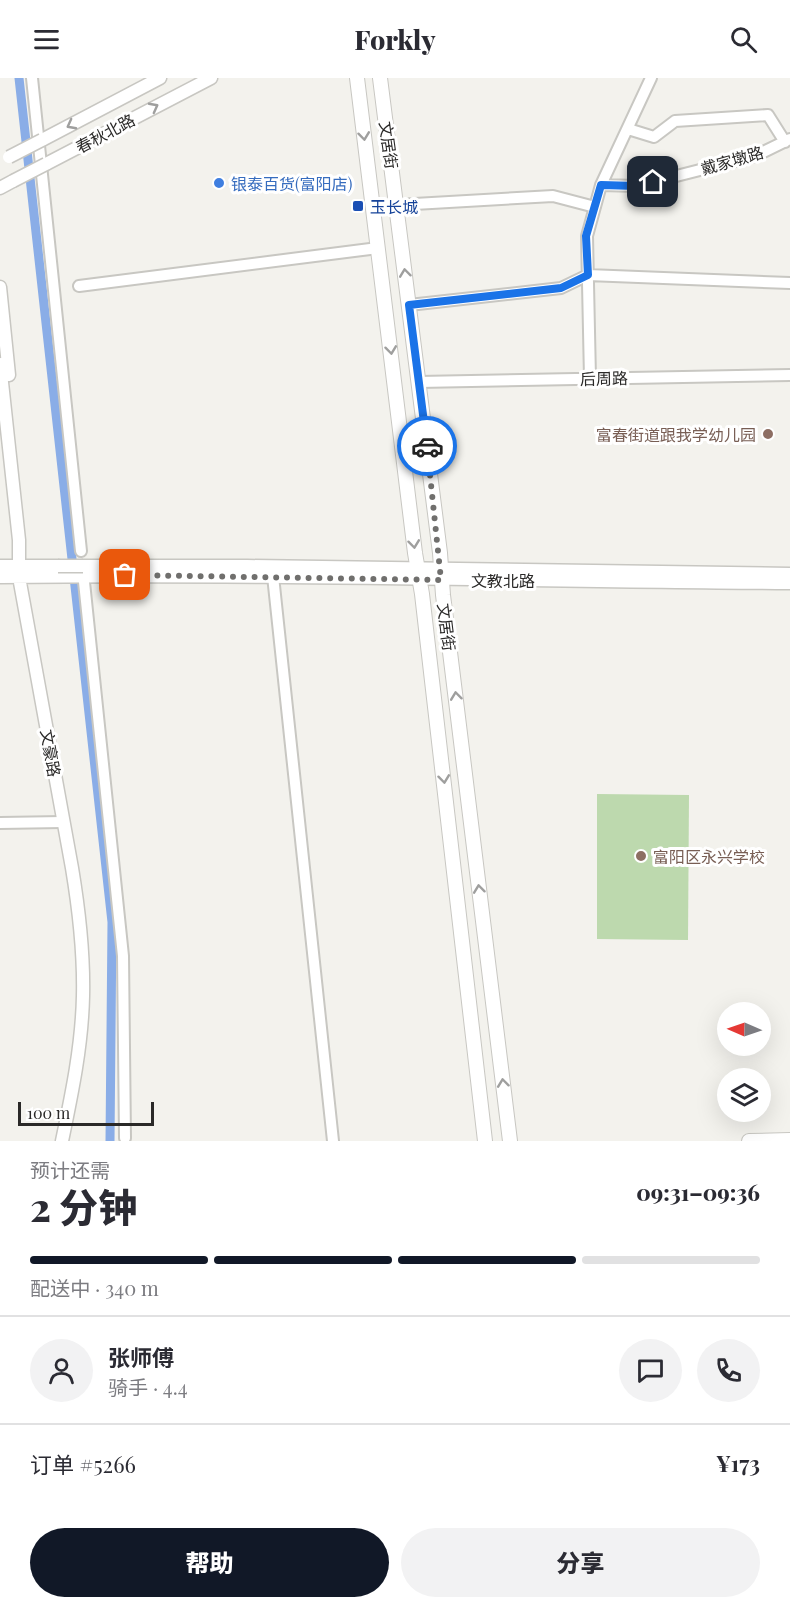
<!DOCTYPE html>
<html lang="zh">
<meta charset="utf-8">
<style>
body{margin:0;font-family:"Playfair Display","Noto Sans SC",serif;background:#f2f2f3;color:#2b2b33;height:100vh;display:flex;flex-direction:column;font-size:22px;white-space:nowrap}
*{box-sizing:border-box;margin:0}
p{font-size:20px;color:#7c7c81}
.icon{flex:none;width:33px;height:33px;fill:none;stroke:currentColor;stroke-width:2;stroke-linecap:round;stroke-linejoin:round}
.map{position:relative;height:1063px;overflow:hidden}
.drawer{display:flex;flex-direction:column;background:#fff;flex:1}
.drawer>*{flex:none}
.needle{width:39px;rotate:272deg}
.controls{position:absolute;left:717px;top:924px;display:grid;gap:12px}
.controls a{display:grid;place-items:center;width:54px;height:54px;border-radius:50%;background:#fff;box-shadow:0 6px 24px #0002;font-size:30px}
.scale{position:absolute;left:18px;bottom:15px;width:136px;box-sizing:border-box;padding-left:6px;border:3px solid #2a2928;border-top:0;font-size:16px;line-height:21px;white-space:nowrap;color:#2a2928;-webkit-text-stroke:4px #fff;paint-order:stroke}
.pin{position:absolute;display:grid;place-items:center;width:51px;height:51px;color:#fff;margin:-26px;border-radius:12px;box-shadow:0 3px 9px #0006}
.courier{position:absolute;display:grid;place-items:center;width:60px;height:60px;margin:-30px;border:4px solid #1a73e8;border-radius:50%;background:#fff;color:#222;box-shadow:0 2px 8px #0007}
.head em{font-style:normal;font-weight:800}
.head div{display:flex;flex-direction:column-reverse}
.head{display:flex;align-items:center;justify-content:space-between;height:102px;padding:0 30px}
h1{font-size:39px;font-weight:800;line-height:45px}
.bar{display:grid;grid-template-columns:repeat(4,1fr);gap:9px 6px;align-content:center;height:72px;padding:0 30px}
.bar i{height:8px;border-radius:4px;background:#e1e1e2}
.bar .current{background:#111827}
.bar p{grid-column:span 4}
.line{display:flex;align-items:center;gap:15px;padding:0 30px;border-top:2px solid #e1e1e2}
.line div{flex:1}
.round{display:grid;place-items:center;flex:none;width:63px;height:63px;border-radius:32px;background:#f2f2f3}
.action{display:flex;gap:12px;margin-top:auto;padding:12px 30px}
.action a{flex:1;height:69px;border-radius:36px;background:#111827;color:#fff;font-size:24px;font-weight:800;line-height:69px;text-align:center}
.action a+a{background:#f2f2f3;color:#2b2b33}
header{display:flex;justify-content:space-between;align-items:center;height:78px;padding:0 30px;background:#fff;font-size:27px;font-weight:800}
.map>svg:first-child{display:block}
.green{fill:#bdd9ae}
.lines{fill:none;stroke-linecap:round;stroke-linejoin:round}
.canal{stroke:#8aade7;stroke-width:9}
.minor-casing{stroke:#c8c7c2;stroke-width:14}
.tertiary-casing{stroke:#c8c7c2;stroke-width:15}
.secondary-casing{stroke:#c8c7c2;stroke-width:16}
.minor{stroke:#fff;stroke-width:10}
.tertiary{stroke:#fff;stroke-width:12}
.secondary{stroke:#fff;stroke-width:14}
.tertiary-bridge-casing{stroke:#c8c7c2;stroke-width:15;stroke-linecap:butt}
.tertiary-bridge{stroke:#fff;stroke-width:12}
.oneway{stroke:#9f9f9e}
.done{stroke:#706f6d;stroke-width:6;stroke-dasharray:0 10.8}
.route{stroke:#1a73e8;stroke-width:8}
.shop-dot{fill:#3f7fe0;stroke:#fff;stroke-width:2}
.transit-dot{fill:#1a4fb4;stroke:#fff;stroke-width:2}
.education-dot{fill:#8d6e63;stroke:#fff;stroke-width:2}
.labels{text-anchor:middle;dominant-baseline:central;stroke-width:6;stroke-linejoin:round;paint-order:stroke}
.street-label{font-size:16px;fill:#2a2928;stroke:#fff}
.shop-label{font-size:16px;fill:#366cbe;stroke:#fff;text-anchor:start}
.transit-label{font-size:16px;fill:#164399;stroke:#fff;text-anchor:start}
.education-label{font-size:16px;fill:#785e54;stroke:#fff;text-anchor:end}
</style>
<header><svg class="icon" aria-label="menu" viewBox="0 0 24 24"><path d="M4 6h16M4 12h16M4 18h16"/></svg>Forkly<svg class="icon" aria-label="search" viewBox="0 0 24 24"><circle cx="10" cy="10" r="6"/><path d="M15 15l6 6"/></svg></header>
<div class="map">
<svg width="790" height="1063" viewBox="0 0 790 1063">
<rect width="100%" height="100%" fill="#f3f2ed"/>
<path class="green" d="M597,716L689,717L688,862L597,861Z"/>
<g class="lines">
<path class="canal" d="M19,0L112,844L110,1063"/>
<defs>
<path id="minor" d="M32,0L81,473
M628,51L654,59L675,43L768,37L785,64
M601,107L637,108L755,78L790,61
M397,127L553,118L595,129
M79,208L378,170
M409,227L561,210L588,197L790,205
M590,300L587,158L601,107L651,0
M419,304L790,297
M273,498L333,1063
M84,504L123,878L125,1060
M0,745L63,744"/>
<path id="tertiary" d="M42,62L160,0
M46,86L211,0
M0,110L13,103
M0,209L9,297
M0,286L19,462V499L72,790C79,832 84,875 83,918C82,967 72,1015 62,1063
M0,488H58
M83,488H247L790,496
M0,499C263,496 527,503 790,505"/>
<path id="secondary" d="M357,0L415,475L422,516L485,1063
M380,0L440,475L443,517L510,1063
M749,1063L790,1062"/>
</defs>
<use href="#minor" class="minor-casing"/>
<use href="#tertiary" class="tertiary-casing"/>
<use href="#secondary" class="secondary-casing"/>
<use href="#minor" class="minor"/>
<use href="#tertiary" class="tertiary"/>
<use href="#secondary" class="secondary"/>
<defs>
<path id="tertiary-bridge" d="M9,79L42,62
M13,103L46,86
M58,488H83"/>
</defs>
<use href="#tertiary-bridge" class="tertiary-bridge-casing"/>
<use href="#tertiary-bridge" class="tertiary-bridge"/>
</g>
<defs><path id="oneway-chevron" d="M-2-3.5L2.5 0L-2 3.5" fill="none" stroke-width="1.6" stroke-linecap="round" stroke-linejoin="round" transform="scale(1.5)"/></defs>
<g class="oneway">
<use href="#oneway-chevron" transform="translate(154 29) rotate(-28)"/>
<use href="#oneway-chevron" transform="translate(71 47) rotate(152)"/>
<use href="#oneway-chevron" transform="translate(364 58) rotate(83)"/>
<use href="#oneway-chevron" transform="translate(405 195) rotate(-97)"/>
<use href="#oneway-chevron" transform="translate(391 272) rotate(83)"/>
<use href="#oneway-chevron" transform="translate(414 466) rotate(83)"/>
<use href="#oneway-chevron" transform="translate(456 618) rotate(-97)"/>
<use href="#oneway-chevron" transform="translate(444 701) rotate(83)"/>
<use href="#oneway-chevron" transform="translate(479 811) rotate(-97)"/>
<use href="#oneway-chevron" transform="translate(503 1005) rotate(-97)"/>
</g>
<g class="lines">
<path class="done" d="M125,497L441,502L427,368"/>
<path class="route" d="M427,368L409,227L561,210L588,197L586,158L601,107L637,108L653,104"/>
</g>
<circle class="shop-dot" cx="219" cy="105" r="6"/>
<rect class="transit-dot" x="352" y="122" width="12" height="12" rx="3"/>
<g class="education-dot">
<circle cx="768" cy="356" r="6"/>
<circle cx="641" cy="778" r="6"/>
</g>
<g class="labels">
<g class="street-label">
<text transform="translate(105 55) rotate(-28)">春秋北路</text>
<text transform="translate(389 67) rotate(82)">文居街</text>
<text transform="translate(732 82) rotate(-16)">戴家墩路</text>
<text transform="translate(604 300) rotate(-1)">后周路</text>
<text x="503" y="502">文教北路</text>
<text transform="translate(447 549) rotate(83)">文居街</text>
<text transform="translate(51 675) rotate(80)">文豪路</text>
</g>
<g class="shop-label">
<text x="231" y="105">银泰百货(富阳店)</text>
</g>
<g class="transit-label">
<text x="370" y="128">玉长城</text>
</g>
<g class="education-label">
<text x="756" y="356">富春街道跟我学幼儿园</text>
<text x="653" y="778" text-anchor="start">富阳区永兴学校</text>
</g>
</g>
</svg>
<div class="controls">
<a><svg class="needle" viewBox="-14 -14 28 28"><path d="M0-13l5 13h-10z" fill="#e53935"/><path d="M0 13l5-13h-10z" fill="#7c7c81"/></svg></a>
<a><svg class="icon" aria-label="layers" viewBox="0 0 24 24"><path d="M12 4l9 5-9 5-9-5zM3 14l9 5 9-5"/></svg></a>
</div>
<div class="scale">100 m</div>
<div class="pin" style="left:125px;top:497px;background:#ea580c"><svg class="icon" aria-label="bag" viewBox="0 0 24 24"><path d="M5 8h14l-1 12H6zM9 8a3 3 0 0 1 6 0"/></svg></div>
<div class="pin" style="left:653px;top:104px;background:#1f2937"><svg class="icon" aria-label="home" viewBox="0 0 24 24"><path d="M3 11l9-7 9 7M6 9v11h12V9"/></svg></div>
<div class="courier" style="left:427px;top:368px"><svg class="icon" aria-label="car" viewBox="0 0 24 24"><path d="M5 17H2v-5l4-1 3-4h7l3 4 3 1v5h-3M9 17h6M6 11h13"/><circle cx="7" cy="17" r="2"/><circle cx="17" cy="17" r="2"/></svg></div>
</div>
<section class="drawer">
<div class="head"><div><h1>2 分钟</h1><p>预计还需</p></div><em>09:31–09:36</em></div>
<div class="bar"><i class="current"></i><i class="current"></i><i class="current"></i><i></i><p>配送中 · 340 m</p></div>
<div class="line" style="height:108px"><a class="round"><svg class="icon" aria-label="person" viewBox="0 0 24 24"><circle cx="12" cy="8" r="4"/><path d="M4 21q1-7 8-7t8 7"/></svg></a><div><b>张师傅</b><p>骑手 · 4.4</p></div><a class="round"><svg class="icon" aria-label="chat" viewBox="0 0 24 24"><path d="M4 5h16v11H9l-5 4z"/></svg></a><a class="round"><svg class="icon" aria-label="phone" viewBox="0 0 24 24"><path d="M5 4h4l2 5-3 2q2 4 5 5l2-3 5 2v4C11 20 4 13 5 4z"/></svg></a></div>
<div class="line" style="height:78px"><div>订单 #5266</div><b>¥173</b></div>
<div class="action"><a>帮助</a><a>分享</a></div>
</section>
